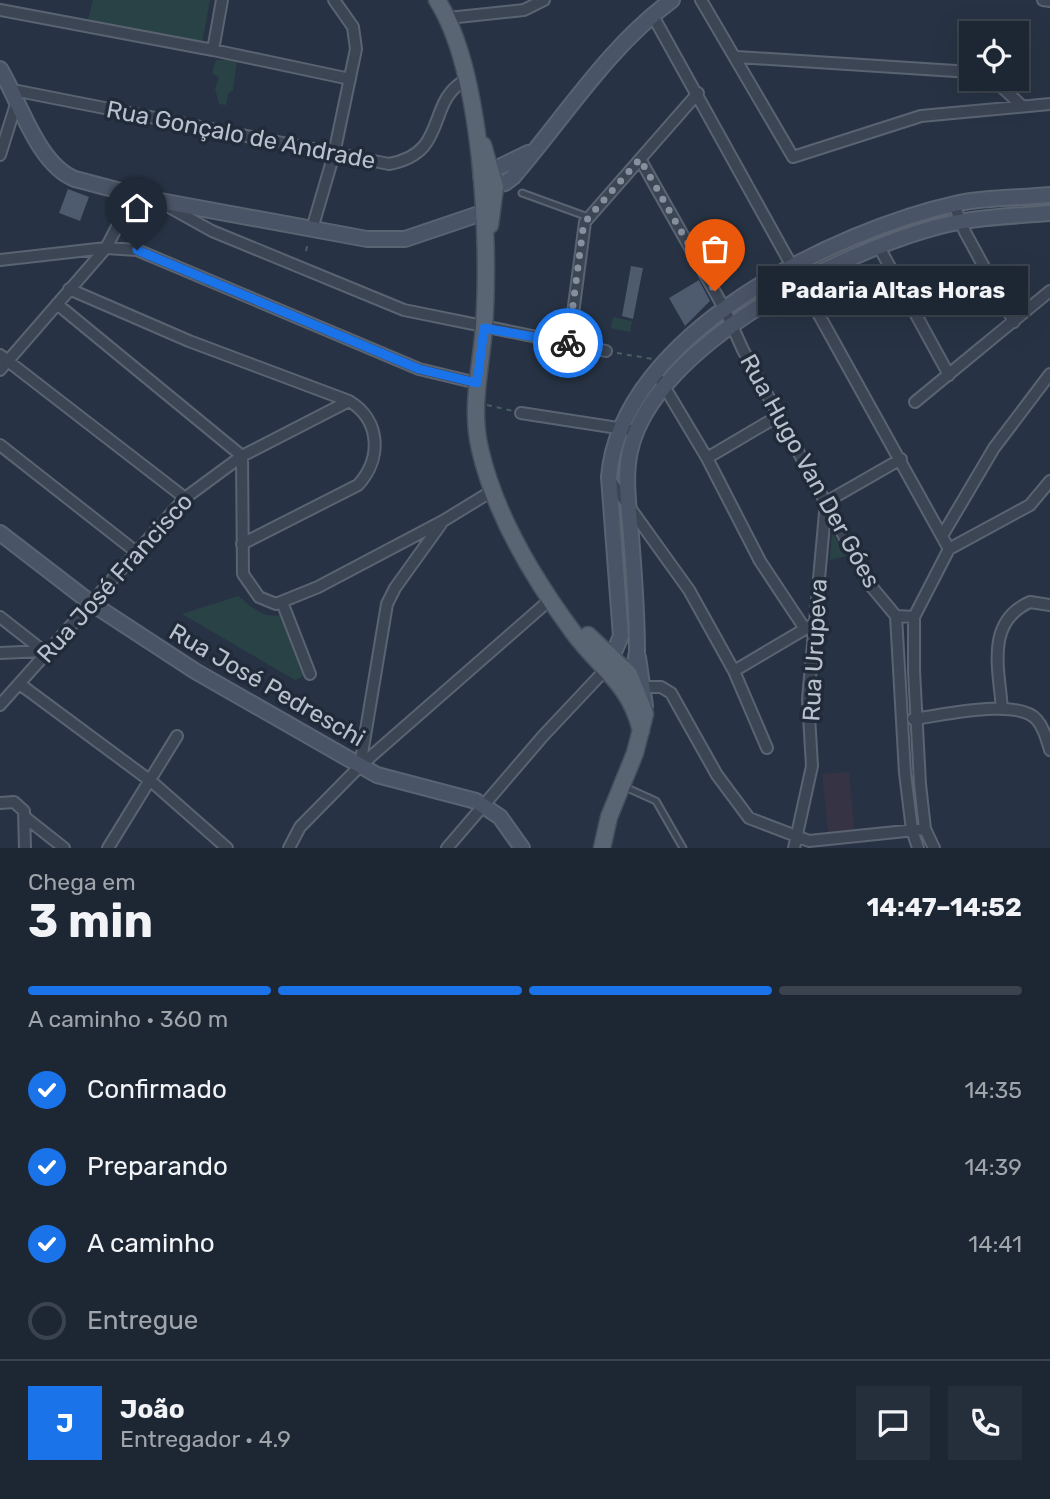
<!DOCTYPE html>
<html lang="pt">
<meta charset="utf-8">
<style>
body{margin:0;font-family:Rubik,sans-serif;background:#252e3b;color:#f1f3f6;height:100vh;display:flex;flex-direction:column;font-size:26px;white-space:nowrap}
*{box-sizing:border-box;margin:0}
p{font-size:23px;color:#a0a5ac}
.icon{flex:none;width:38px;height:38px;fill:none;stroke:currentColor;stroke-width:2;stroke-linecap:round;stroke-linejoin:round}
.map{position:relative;height:848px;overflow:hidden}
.details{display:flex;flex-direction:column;background:#1d2633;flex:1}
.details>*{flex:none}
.controls{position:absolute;left:959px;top:21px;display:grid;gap:14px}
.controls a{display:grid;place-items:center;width:70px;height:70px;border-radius:0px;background:#1d2633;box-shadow:0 7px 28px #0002,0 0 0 2px #3b434e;font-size:35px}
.pin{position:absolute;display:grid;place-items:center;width:60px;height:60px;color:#fff;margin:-72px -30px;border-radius:50% 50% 50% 0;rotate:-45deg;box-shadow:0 0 7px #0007}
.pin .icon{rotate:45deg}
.courier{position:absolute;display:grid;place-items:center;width:70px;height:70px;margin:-35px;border:5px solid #1a73e8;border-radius:50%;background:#fff;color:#222;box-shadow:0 2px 9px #0007}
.bubble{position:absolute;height:49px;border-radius:0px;background:#1d2633;box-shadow:0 7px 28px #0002,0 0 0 2px #3b434e;font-size:23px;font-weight:700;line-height:49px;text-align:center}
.head em{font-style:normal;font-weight:700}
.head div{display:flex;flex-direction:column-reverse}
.head{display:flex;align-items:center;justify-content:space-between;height:119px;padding:0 28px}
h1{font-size:46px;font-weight:700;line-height:52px}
.bar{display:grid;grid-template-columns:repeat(4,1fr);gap:10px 7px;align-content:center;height:84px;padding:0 28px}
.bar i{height:9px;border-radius:5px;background:#3b434e}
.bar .on{background:#1a73e8}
.bar p{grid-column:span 4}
.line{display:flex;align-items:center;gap:18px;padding:0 28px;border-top:2px solid #3b434e}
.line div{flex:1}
.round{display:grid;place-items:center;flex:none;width:74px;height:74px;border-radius:0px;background:#252e3b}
ol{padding:0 28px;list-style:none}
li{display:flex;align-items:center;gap:21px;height:77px}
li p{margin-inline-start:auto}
li .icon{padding:7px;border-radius:50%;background:#1a73e8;color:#fff;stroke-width:4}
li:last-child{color:#a0a5ac}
li i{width:38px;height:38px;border:4px solid #3b434e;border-radius:50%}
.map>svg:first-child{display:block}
.medical{fill:#363444}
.green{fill:#294245}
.building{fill:#4e5a6d}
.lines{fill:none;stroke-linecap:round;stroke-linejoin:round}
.lane-casing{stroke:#5a6371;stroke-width:9}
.street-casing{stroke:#5a6371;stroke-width:14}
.secondary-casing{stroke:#5a6371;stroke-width:18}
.primary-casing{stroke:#454e5d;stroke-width:19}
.path{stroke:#485f61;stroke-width:2;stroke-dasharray:5 5;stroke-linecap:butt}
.lane{stroke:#3c4554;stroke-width:5}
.street{stroke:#3c4554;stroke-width:10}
.secondary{stroke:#4a5467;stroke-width:14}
.primary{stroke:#5a6574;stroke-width:16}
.done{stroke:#868f9d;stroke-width:7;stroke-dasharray:0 12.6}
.route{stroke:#1a73e8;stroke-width:9}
.labels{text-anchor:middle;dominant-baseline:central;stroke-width:7;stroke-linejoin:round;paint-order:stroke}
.street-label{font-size:24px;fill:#b9c1cd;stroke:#202a39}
</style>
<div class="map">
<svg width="1050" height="848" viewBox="0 0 1050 848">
<rect width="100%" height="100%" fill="#273344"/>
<path class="medical" d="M849,772L855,837L829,839L822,774Z"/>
<path class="green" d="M93,0H210L202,44L88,20Z
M216,60H237L233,90L228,94L226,105L219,104L215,88L219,78L212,73Z
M613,317L632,321L630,332L611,328Z
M832,532L846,556L830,560L832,534Z
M238,596C251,606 263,619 280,615L305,669L302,677L295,680L182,614Z"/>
<path class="building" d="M68,189L89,197L80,221L59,213Z
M631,266L643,268L633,319L622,316Z
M699,280L710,301L685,326L669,298Z"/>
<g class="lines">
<defs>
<path id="lane" d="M522,193L588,217
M625,787L656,801L683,848"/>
<path id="street" d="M701,0L793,157L921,116L1050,104
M1043,0L1050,1
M0,10L213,50L350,79
M653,16L949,549
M448,18L524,10L544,0
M213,50L222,0
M737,57L971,72
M993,79L1022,106
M13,90L389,164C450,153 425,101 466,80
M0,155L17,101
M640,159L724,308L743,350L871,586L896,616L914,617
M158,201L212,231L404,310L606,351
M954,205L965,232L1014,322
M312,229L334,154L356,49L353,27L334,0
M879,247L949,375
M0,260L106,248L137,250L419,369L477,383
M69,289L189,341L349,401C381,420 382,459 358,485L242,544
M57,304L242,456L243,574L259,597L276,604L318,587L443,521L492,491
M569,344L585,222L698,93
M0,355L185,498
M0,370L106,248L134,194
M661,381L707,458L760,561L805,629
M915,402L1050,291
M521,413L637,431
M0,445L135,551
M707,458L780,415
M610,480L689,590L734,671L767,748
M942,536L994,448L1050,374
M282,602L310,674
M896,616L905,773L912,830L918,848
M0,617L46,653
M0,653L43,651
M734,671L810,626
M21,685L152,782L227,848
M643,687H661L671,693L717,775L749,818L809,841L925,829
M0,705L185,498L242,456L349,401
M1002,709C999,669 985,622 1030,602L1050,605
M913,719C940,716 1018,697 1037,720C1044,728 1047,740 1050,750
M360,766L387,604L395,588L441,524
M0,803L14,802L24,811L25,848
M26,818L64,848
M108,848L177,736
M289,848L300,827L360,766L552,598
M447,848L543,736L607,668
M794,848L812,766L808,699L826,502L901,459
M934,848L925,829L920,784L914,671V617L949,549L1030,505L1050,481"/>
<path id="secondary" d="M0,69C20,102 38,165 75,179L155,200L367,239H405L482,213
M481,176L528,153
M485,188L505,183L513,177C565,117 607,48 672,0
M0,533L91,603L195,671L377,775L476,801L500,817L522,848
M638,657L645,706
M608,666L621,636L609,477C621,334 835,230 959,203C988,197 1021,198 1050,195
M621,681L634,667L637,652C637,613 634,574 631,536C629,508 624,478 630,451C654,344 843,251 940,226C976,217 1013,216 1050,213"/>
<path id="primary" d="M437,0C483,72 490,242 484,327C481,368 470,408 480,449C495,515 533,578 573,632C600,669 630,683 641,731
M483,145L495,187L490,225
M588,635L629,674L645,714L635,753L609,817L602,848"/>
</defs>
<use href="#lane" class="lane-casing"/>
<use href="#street" class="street-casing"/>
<use href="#secondary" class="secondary-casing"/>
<use href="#primary" class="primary-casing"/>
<path class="path" d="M306,251L308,242
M617,353L653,359
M487,405L513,411"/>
<use href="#lane" class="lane"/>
<use href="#street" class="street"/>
<use href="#secondary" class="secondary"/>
<use href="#primary" class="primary"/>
</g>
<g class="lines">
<path class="done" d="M568,343L583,229L588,218L640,159L715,291"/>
<path class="route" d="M137,250L419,369L477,383L484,328L568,343"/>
</g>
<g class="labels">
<g class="street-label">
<text transform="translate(241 135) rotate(11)">Rua Gonçalo de Andrade</text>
<text transform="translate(810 471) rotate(61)">Rua Hugo Van Der Góes</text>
<text transform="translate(115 578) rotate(-48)">Rua José Francisco</text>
<text transform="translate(815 650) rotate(-87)">Rua Urupeva</text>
<text transform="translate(267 685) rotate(30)">Rua José Pedreschi</text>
</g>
</g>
</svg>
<div class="controls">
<a><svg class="icon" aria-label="locate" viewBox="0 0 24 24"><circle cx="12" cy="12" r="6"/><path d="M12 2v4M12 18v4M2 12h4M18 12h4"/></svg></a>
</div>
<div class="pin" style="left:715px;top:291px;background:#ea580c"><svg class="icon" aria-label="bag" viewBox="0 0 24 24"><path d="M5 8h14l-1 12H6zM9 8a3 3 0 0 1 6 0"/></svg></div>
<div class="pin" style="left:137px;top:250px;background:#1f2937"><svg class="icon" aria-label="home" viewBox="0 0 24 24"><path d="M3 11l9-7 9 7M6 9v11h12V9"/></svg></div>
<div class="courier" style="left:568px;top:343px"><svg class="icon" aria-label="bike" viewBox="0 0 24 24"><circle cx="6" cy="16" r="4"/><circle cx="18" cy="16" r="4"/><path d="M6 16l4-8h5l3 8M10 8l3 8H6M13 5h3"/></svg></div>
<div class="bubble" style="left:758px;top:266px;width:270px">Padaria Altas Horas</div>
</div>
<section class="details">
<div class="head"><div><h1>3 min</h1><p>Chega em</p></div><em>14:47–14:52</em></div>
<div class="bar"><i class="on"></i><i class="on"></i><i class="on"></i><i></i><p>A caminho · 360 m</p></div>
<ol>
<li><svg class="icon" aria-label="check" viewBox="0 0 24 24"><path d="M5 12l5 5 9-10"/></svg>Confirmado<p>14:35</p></li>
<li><svg class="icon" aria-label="check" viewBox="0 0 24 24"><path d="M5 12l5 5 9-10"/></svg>Preparando<p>14:39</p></li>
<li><svg class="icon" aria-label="check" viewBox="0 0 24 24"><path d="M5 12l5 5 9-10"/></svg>A caminho<p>14:41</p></li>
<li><i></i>Entregue</li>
</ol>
<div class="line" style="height:126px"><b class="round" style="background:#1a73e8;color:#fff">J</b><div><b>João</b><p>Entregador · 4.9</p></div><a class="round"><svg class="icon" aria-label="chat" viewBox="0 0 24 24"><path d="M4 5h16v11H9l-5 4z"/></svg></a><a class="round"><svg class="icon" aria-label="phone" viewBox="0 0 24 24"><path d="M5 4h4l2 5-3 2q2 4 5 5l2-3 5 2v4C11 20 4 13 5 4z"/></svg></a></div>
</section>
